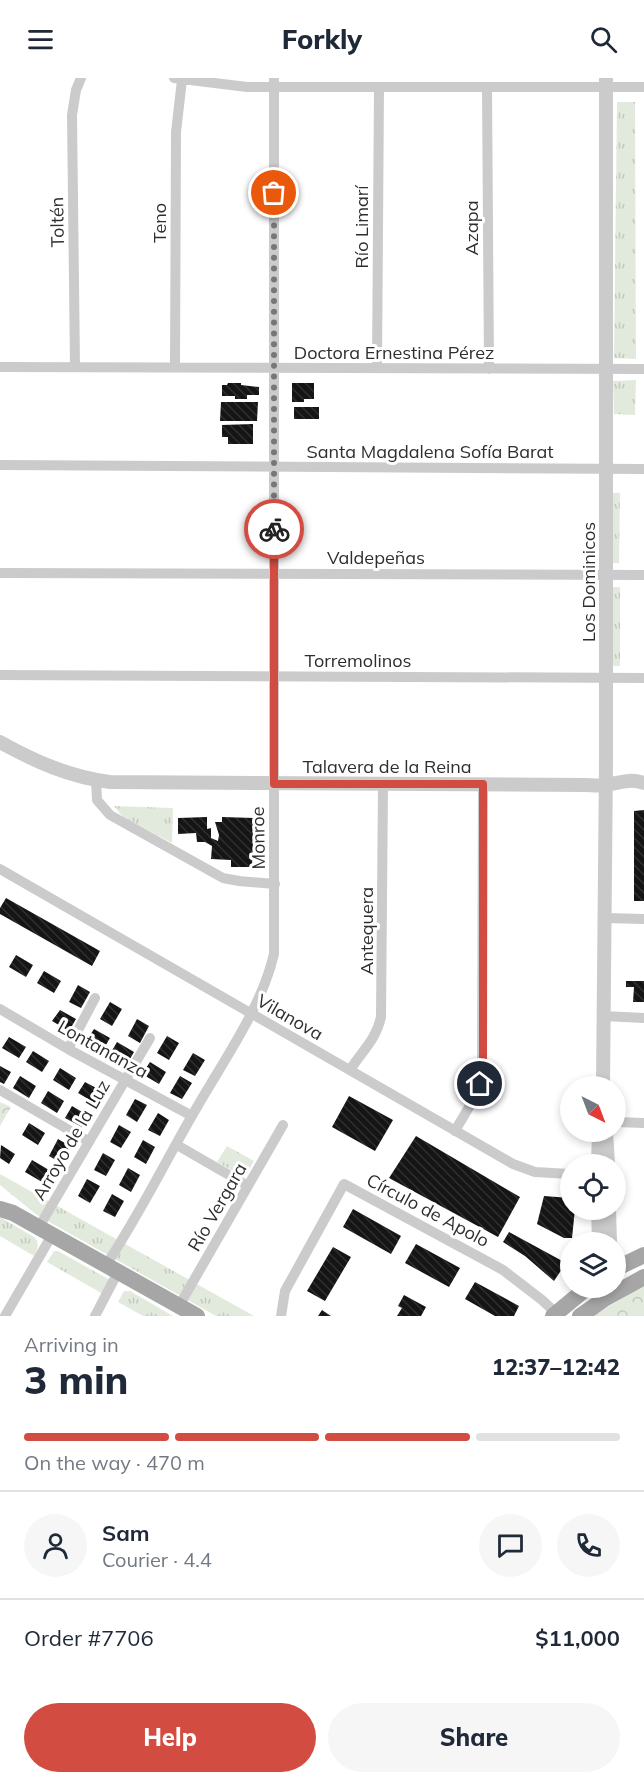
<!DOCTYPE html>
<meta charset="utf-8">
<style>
body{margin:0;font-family:Mulish,sans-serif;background:#f6f6f7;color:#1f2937;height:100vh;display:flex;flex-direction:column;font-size:22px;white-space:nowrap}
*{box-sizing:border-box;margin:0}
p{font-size:20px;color:#747a83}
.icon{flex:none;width:33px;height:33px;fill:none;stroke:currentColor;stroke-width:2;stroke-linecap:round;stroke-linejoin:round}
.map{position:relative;height:1238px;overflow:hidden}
.drawer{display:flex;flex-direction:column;background:#fff;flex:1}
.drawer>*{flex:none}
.needle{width:39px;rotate:138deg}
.buttons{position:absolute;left:560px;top:998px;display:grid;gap:12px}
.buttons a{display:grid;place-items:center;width:66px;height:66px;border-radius:50%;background:#fff;box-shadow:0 3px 9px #0003;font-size:30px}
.pin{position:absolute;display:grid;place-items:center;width:51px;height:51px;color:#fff;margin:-26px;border:3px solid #fff;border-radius:50%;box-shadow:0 2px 6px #0007}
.courier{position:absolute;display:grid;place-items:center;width:60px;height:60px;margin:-30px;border:4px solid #d34c41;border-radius:50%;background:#fff;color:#222;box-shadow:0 2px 8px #0007}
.headline em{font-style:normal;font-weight:800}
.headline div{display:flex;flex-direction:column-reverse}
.headline{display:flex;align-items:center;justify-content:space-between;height:102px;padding:0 24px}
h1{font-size:39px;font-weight:800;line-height:45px}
.bar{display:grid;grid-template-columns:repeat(4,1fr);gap:9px 6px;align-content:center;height:72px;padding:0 24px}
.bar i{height:8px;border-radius:4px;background:#e0e1e3}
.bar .current{background:#d34c41}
.bar p{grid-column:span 4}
.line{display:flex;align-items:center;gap:15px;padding:0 24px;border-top:2px solid #e0e1e3}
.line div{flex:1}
.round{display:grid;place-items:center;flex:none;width:63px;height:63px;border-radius:32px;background:#f6f6f7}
.primary-button{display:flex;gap:12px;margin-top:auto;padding:12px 24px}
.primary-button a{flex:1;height:69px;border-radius:36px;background:#d34c41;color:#fff;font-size:24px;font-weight:800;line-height:69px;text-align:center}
.primary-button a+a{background:#f6f6f7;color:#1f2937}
header{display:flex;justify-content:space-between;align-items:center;height:78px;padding:0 24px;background:#fff;font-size:27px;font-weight:800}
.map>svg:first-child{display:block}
.grass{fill:url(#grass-tufts)}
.park{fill:url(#park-crowns)}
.building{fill:url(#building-back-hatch)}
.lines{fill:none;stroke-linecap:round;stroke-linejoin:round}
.minor{stroke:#cbcbcb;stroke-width:10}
.tertiary{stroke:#cbcbcb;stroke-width:14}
.primary{stroke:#a6a6a6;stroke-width:16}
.done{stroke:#777;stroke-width:6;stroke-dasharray:0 10.8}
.route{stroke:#d34c41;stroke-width:8}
.labels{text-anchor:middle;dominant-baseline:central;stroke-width:6;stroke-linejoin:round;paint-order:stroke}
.street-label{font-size:18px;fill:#2e2e2e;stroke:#fff}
</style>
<header><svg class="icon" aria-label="menu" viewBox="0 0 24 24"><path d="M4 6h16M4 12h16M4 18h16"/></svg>Forkly<svg class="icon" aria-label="search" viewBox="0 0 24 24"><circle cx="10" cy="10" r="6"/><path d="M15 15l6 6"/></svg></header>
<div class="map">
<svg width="644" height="1238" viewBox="0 0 644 1238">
<defs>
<pattern id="grass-tufts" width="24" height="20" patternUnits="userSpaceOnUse" patternTransform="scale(1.5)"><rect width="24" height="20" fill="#e2eadd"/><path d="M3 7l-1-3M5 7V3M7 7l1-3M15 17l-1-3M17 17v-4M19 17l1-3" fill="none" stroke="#c2c9be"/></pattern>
<pattern id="park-crowns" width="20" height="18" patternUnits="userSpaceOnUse" patternTransform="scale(1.5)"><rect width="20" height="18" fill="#e2eadd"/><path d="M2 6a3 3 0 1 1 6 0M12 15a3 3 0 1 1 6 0" fill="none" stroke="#c2c9be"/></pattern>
<pattern id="building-back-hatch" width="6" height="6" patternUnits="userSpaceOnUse" patternTransform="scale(1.5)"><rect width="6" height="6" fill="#151515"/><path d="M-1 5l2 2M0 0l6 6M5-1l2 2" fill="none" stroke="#2f2f2f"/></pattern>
</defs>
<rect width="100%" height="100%" fill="#fff"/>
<path class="grass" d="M617,24H635L636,281L614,280Z
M636,302L635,337L614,336L613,303Z
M612,415H620L619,485H612Z
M612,509H620V588H613Z
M114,728L173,730L172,765L123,739Z
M227,1068L254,1083L246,1097L242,1098L217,1084Z
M0,1096L254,1238H216L37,1137L0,1107Z
M0,1139L34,1159C40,1165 38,1171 34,1178L0,1158Z
M54,1173H58L110,1202L103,1216L47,1184Z
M124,1213H130L173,1238H143L118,1224Z"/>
<path class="park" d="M0,1024L11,1029L0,1048Z
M644,1207V1238H595L598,1235Z"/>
<path class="building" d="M228,305H241V307L259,309V317H247V321H235V318H222V307H227Z
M292,305H314V321H304V324H292Z
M221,324H258L257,343H220Z
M294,329H319V341H294Z
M253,346V366H228V359H222V347Z
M644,732V823H634V733Z
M207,739V751L211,750V760L218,763L219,757L215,744H222V739L254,740L252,789H231V782L211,781L212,768L205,764H197L196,755L178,756V740Z
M6,820L100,873L92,888L0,836V830Z
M16,877L33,887L26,899L9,889Z
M44,893L61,903L54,915L37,905Z
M626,903H644V924H633L634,909H626Z
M78,907L90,914L81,930L69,924Z
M110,924L122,931L112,948L100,941Z
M60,932L76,941L69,953L52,943Z
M137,941L149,948L140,965L128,958Z
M94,951L110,960L103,972L87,962Z
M167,958L179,965L169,982L157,975Z
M9,959L26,969L19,980L2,970Z
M117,964L134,974L127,986L110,976Z
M33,973L49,983L42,994L26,984Z
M193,975L205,982L195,998L183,992Z
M150,984L166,994L159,1006L142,996Z
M0,988L11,994L4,1006L0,1004Z
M60,990L76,1000L69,1012L53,1002Z
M20,998L36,1008L29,1020L13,1010Z
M180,998L192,1005L182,1021L170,1015Z
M85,1004L102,1013L95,1025L78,1015Z
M48,1013L64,1023L57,1035L41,1025Z
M349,1018L393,1042L375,1073L332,1049Z
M135,1021L147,1027L137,1044L126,1037Z
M72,1028L89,1038L82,1049L65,1040Z
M158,1035L169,1042L160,1058L148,1052Z
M29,1045L45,1055L38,1067L22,1057Z
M119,1047L131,1054L121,1070L110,1064Z
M416,1058L520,1119L498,1159L389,1100Z
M58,1061L70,1068L61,1085L49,1078Z
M143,1062L155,1069L146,1086L134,1079Z
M1,1067L15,1076L9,1086L0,1080Z
M103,1075L115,1082L106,1098L94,1092Z
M32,1082L49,1092L42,1104L25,1094Z
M128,1090L140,1097L131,1114L119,1107Z
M87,1101L100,1108L90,1125L78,1118Z
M112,1116L124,1123L115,1139L103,1133Z
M544,1118L570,1120V1131H575L572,1160H564L537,1146Z
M353,1131L401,1158L391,1176L343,1149Z
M509,1154L566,1185L554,1203L525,1178L503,1164Z
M416,1166L460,1190L449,1209L405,1185Z
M333,1169L351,1179L325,1223L307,1213Z
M475,1204L519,1228L514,1238H495L465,1221Z
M404,1217L426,1229L421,1238H397L402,1230L398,1228Z
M322,1232L331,1238H318Z"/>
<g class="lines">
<path class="minor" d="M174,0L247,9H644
M487,9L489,291
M0,289L644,291
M75,289L72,37L76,12L81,0
M175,289L176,54L182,2
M377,289L379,9
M0,387L644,391
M0,495L644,497
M0,597L644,600
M96,702L97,722L110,737L223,800L239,803L275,806
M0,791L513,1086L535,1094L570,1096
M605,840L644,841
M0,931L68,971L192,1038
M604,938L644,940
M68,971L95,920
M350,992C362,973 376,962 381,939L383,705
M0,1012L88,1063
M615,1044L644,1045
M455,1053C466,1033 479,1017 482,994L483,706
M177,1067L248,1108
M39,1149L150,960
M106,1187C138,1139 164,1086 193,1036C221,986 261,932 274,876V0
M179,1228L283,1047
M5,1238L52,1157
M95,1238L118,1194
M281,1238L285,1213L344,1106L503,1192L542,1222L556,1235"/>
<path class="tertiary" d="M0,664C36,684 70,699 110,704L585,707C591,707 599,708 605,707C619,705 630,700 644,705
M603,1008L606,685V0
M606,1053L608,1086
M598,1086L599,1053
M598,1131L599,1164
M609,1131L610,1164"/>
<path class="primary" d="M0,1131L13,1135L197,1238
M615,1191L644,1177
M553,1238L588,1209
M580,1238L606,1220L644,1199"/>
</g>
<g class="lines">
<path class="done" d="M274,115V451"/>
<path class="route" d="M274,451V706H483V980L480,1006"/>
</g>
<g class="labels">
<g class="street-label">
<text transform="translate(57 144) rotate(-91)">Toltén</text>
<text transform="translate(159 145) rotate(-90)">Teno</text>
<text transform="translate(361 149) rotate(-90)">Río Limarí</text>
<text transform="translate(471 150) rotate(-90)">Azapa</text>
<text x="394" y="274">Doctora Ernestina Pérez</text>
<text x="430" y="373">Santa Magdalena Sofía Barat</text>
<text x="376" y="479">Valdepeñas</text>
<text transform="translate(588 504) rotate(-90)">Los Dominicos</text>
<text x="358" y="582">Torremolinos</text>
<text x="387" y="688">Talavera de la Reina</text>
<text transform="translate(258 760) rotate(-91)">Monroe</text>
<text transform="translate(366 853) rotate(-90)">Antequera</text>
<text transform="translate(290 939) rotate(30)">Vilanova</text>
<text transform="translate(103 971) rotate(29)">Lontananza</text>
<text transform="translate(71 1062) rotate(-60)">Arroyo de la Luz</text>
<text transform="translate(217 1129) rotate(-60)">Río Vergara</text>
<text transform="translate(428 1132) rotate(28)">Círculo de Apolo</text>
</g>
</g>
</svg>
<div class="buttons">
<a><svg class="needle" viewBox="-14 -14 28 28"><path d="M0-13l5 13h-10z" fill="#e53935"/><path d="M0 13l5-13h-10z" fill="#747a83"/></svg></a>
<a><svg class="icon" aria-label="locate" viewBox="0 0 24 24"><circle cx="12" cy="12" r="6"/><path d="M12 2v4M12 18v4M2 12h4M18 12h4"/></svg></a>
<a><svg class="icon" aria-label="layers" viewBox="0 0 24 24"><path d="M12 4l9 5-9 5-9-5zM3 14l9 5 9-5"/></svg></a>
</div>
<div class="pin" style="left:274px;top:115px;background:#ea580c"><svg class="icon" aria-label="bag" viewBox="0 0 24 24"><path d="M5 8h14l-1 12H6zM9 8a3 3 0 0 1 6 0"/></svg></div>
<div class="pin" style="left:480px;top:1006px;background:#1f2937"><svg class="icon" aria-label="home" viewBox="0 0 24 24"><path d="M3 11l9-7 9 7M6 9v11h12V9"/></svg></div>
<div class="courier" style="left:274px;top:451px"><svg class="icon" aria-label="bike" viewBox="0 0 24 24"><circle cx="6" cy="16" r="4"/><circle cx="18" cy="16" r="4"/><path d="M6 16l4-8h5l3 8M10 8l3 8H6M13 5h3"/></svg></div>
</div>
<section class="drawer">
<div class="headline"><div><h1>3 min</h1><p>Arriving in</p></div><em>12:37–12:42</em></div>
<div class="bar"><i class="current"></i><i class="current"></i><i class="current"></i><i></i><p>On the way · 470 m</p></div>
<div class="line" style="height:108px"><a class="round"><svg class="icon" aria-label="person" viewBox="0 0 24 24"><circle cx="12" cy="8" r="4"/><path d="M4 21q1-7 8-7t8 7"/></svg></a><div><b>Sam</b><p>Courier · 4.4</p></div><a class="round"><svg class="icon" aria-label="chat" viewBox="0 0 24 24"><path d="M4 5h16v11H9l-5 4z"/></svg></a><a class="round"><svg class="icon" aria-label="phone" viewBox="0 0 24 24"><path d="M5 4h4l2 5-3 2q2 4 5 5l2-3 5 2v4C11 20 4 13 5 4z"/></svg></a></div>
<div class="line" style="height:78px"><div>Order #7706</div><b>$11,000</b></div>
<div class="primary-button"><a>Help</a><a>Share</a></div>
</section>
